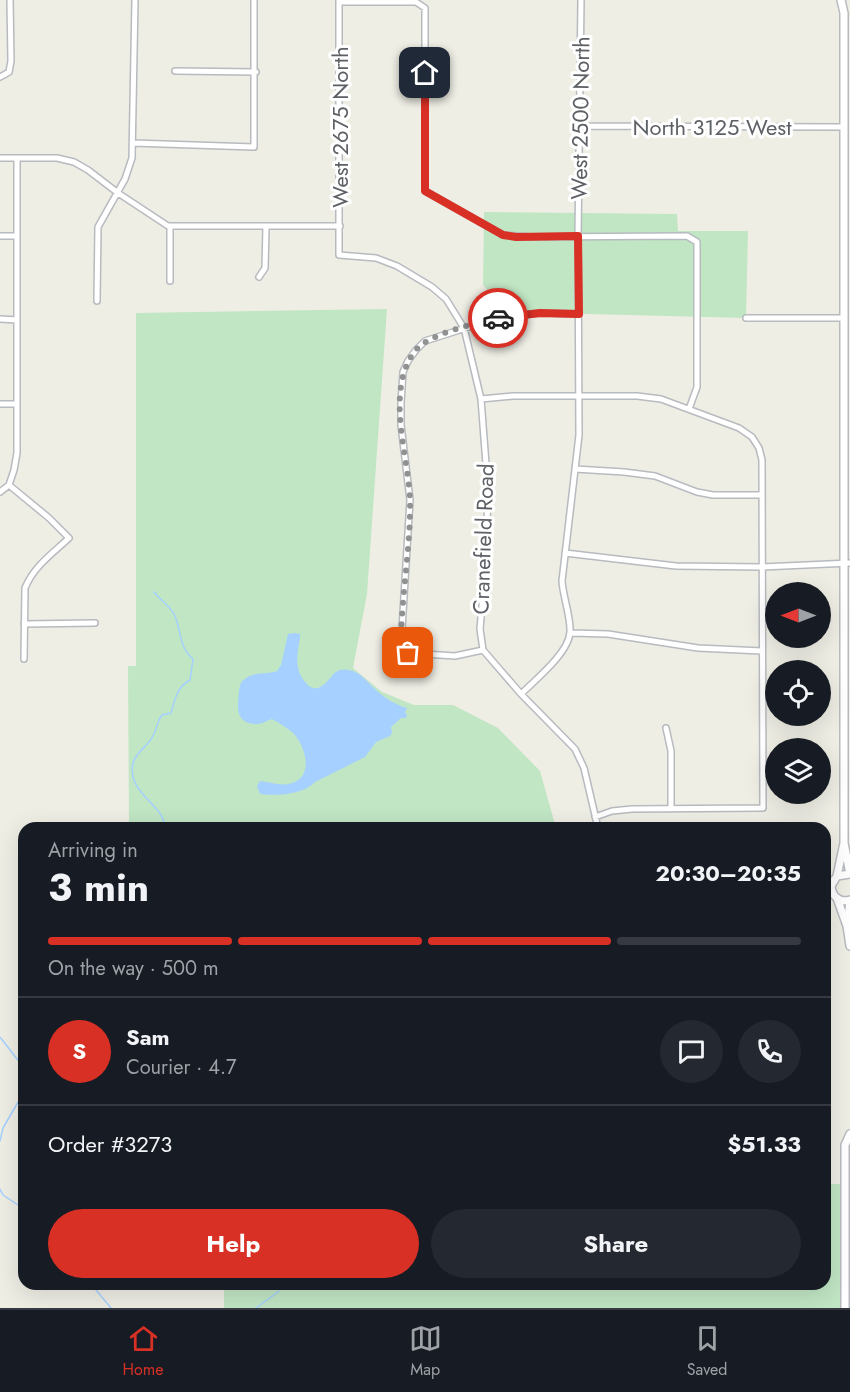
<!DOCTYPE html>
<meta charset="utf-8">
<style>
body{margin:0;font-family:Jost,sans-serif;background:#242831;color:#f1f3f6;height:100vh;display:flex;flex-direction:column;font-size:22px;white-space:nowrap}
*{box-sizing:border-box;margin:0}
p{font-size:20px;color:#9ea1a6}
.icon{flex:none;width:33px;height:33px;fill:none;stroke:currentColor;stroke-width:2;stroke-linecap:round;stroke-linejoin:round}
.map{position:relative;flex:1;overflow:hidden}
.drawer{position:absolute;left:18px;top:822px;width:813px;height:468px;display:flex;flex-direction:column;background:#171b24;border-radius:18px;box-shadow:0 6px 24px #0002}
.drawer>*{flex:none}
.needle{width:39px;rotate:270deg}
.buttons{position:absolute;left:765px;top:582px;display:grid;gap:12px}
.buttons a{display:grid;place-items:center;width:66px;height:66px;border-radius:50%;background:#171b24;box-shadow:0 6px 24px #0002;font-size:30px}
.pin{position:absolute;display:grid;place-items:center;width:51px;height:51px;color:#fff;margin:-26px;border-radius:12px;box-shadow:0 3px 9px #0006}
.courier{position:absolute;display:grid;place-items:center;width:60px;height:60px;margin:-30px;border:4px solid #d93025;border-radius:50%;background:#fff;color:#222;box-shadow:0 2px 8px #0007}
.head em{font-style:normal;font-weight:700}
.head div{display:flex;flex-direction:column-reverse}
.head{display:flex;align-items:center;justify-content:space-between;height:102px;padding:0 30px}
h1{font-size:39px;font-weight:700;line-height:45px}
.bar{display:grid;grid-template-columns:repeat(4,1fr);gap:9px 6px;align-content:center;height:72px;padding:0 30px}
.bar i{height:8px;border-radius:4px;background:#363941}
.bar .current{background:#d93025}
.bar p{grid-column:span 4}
.line{display:flex;align-items:center;gap:15px;padding:0 30px;border-top:2px solid #363941}
.line div{flex:1}
.round{display:grid;place-items:center;flex:none;width:63px;height:63px;border-radius:32px;background:#242831}
.primary-button{display:flex;gap:12px;margin-top:auto;padding:12px 30px}
.primary-button a{flex:1;height:69px;border-radius:36px;background:#d93025;color:#fff;font-size:24px;font-weight:700;line-height:69px;text-align:center}
.primary-button a+a{background:#242831;color:#f1f3f6}
.menu{display:flex;justify-content:space-around;align-items:center;height:84px;border-top:2px solid #363941;background:#171b24;font-size:16px;color:#9ea1a6}
.menu a{display:grid;justify-items:center;gap:3px}
.menu .current{color:#d93025}
.map>svg:first-child{display:block}
.green{fill:#c1e6c4}
.water{fill:#a5d0ff}
.lines{fill:none;stroke-linecap:round;stroke-linejoin:round}
.stream{stroke:#a5d0ff;stroke-width:1.5}
.minor-casing{stroke:#b7babf;stroke-width:8}
.tertiary-casing{stroke:#b7babf;stroke-width:10}
.minor{stroke:#fff;stroke-width:5}
.tertiary{stroke:#fff;stroke-width:7}
.done{stroke:#909292;stroke-width:6;stroke-dasharray:0 10.8}
.route{stroke:#d93025;stroke-width:8}
.labels{text-anchor:middle;dominant-baseline:central;stroke-width:6;stroke-linejoin:round;paint-order:stroke}
.street-label{font-size:22px;fill:#5d6065;stroke:#fff}
</style>
<div class="map">
<svg width="850" height="1308" viewBox="0 0 850 1308">
<rect width="100%" height="100%" fill="#efeee5"/>
<path class="green" d="M484,212L677,214L678,231H748L746,318L508,312L483,285Z
M387,309L367,594L353,668L382,692L414,705H453L498,728L540,771L556,828H129L128,666H136V313Z
M825,1184H842L841,1308H224V1284H825Z"/>
<path class="water" d="M295,633L300,634V638C297,654 294,670 306,683C309,687 313,689 318,688C333,682 331,664 353,671C362,674 368,683 375,689C384,698 396,705 407,708L405,712L407,715L406,718H401L391,727L392,733L390,736L376,742L365,757L315,782C303,795 276,796 260,794L257,786L260,781C270,782 282,787 292,783C315,776 305,744 292,732C286,727 279,723 272,719C266,721 261,725 254,724C234,722 238,705 239,691C240,686 240,682 245,679C255,671 266,675 277,671L281,665L288,634Z"/>
<g class="lines">
<path class="stream" d="M154,592C160,600 169,605 174,614C182,631 178,646 193,659L190,680C177,687 175,699 171,713L162,715C157,721 157,729 153,736C148,746 136,752 133,763C126,794 168,807 164,828
M0,1037L24,1068
M0,1141L3,1128L24,1092
M0,1189L3,1195L24,1209
M91,1284L111,1308
M256,1308L278,1292L282,1284"/>
<defs>
<path id="minor" d="M339,0V255L376,258L397,266L432,287L446,299L464,328L481,399L488,490L486,560L480,629L483,650L521,694L575,749L584,768L598,828
M339,2H416L425,8V191L503,235L531,237L687,236L697,242V387L689,409
M175,71L256,72
M0,77L9,72L11,61L10,0
M581,126L844,127
M133,143L254,147V0
M0,158H57L74,162L88,170L118,193L168,226H340
M170,226V281
M0,236H17
M259,277L265,268L266,227
M97,301L98,227L125,179L132,158L135,0
M746,318H844
M0,319L17,320
M481,399L513,396H637L661,399L739,428L752,437L759,448L762,460L763,808L632,809L612,811L595,817
M0,404H17
M575,469L624,472L655,476L697,492L713,495H762
M9,485L14,470L17,453V158
M0,492L9,485L49,518L69,538C53,553 34,566 25,588L24,659
M565,553L676,566L762,567L850,563
M24,624L95,623
M571,633L608,634L698,648L762,651
M483,650L455,656L409,653L404,652L401,645L410,500L401,425V403L403,372L408,361L416,350L425,341L497,318L540,313L579,314
M521,694C535,680 569,653 570,632C571,617 563,597 562,581L579,435L578,236L581,0
M666,728L671,751V809
M825,883L834,879"/>
<path id="tertiary" d="M841,0L844,13V843L850,874
M850,874L837,876L831,886C832,897 840,903 850,900
M837,876L844,843
M837,898L847,926L850,946
M847,926L850,902
M845,1308V1145L850,1134"/>
</defs>
<use href="#minor" class="minor-casing"/>
<use href="#tertiary" class="tertiary-casing"/>
<use href="#minor" class="minor"/>
<use href="#tertiary" class="tertiary"/>
</g>
<g class="lines">
<path class="done" d="M408,653L404,652L401,645C401,597 411,546 410,499C408,454 385,390 415,351C428,334 476,323 498,318"/>
<path class="route" d="M425,73V191L503,235L516,237L578,236L579,314L540,313L498,318"/>
</g>
<g class="labels">
<g class="street-label">
<text transform="translate(580 118) rotate(-89)">West 2500 North</text>
<text transform="translate(340 127) rotate(-90)">West 2675 North</text>
<text x="712" y="127">North 3125 West</text>
<text transform="translate(483 539) rotate(-88)">Cranefield Road</text>
</g>
</g>
</svg>
<div class="buttons">
<a><svg class="needle" viewBox="-14 -14 28 28"><path d="M0-13l5 13h-10z" fill="#e53935"/><path d="M0 13l5-13h-10z" fill="#9ea1a6"/></svg></a>
<a><svg class="icon" aria-label="locate" viewBox="0 0 24 24"><circle cx="12" cy="12" r="6"/><path d="M12 2v4M12 18v4M2 12h4M18 12h4"/></svg></a>
<a><svg class="icon" aria-label="layers" viewBox="0 0 24 24"><path d="M12 4l9 5-9 5-9-5zM3 14l9 5 9-5"/></svg></a>
</div>
<div class="pin" style="left:408px;top:653px;background:#ea580c"><svg class="icon" aria-label="bag" viewBox="0 0 24 24"><path d="M5 8h14l-1 12H6zM9 8a3 3 0 0 1 6 0"/></svg></div>
<div class="pin" style="left:425px;top:73px;background:#1f2937"><svg class="icon" aria-label="home" viewBox="0 0 24 24"><path d="M3 11l9-7 9 7M6 9v11h12V9"/></svg></div>
<div class="courier" style="left:498px;top:318px"><svg class="icon" aria-label="car" viewBox="0 0 24 24"><path d="M5 17H2v-5l4-1 3-4h7l3 4 3 1v5h-3M9 17h6M6 11h13"/><circle cx="7" cy="17" r="2"/><circle cx="17" cy="17" r="2"/></svg></div>
<section class="drawer">
<div class="head"><div><h1>3 min</h1><p>Arriving in</p></div><em>20:30–20:35</em></div>
<div class="bar"><i class="current"></i><i class="current"></i><i class="current"></i><i></i><p>On the way · 500 m</p></div>
<div class="line" style="height:108px"><b class="round" style="background:#d93025;color:#fff">S</b><div><b>Sam</b><p>Courier · 4.7</p></div><a class="round"><svg class="icon" aria-label="chat" viewBox="0 0 24 24"><path d="M4 5h16v11H9l-5 4z"/></svg></a><a class="round"><svg class="icon" aria-label="phone" viewBox="0 0 24 24"><path d="M5 4h4l2 5-3 2q2 4 5 5l2-3 5 2v4C11 20 4 13 5 4z"/></svg></a></div>
<div class="line" style="height:78px"><div>Order #3273</div><b>$51.33</b></div>
<div class="primary-button"><a>Help</a><a>Share</a></div>
</section>
</div>
<nav class="menu">
<a class="current"><svg class="icon" aria-label="home" viewBox="0 0 24 24"><path d="M3 11l9-7 9 7M6 9v11h12V9"/></svg>Home</a>
<a><svg class="icon" aria-label="map" viewBox="0 0 24 24"><path d="M3 6l6-2 6 2 6-2v14l-6 2-6-2-6 2zM9 4v14M15 6v14"/></svg>Map</a>
<a><svg class="icon" aria-label="saved" viewBox="0 0 24 24"><path d="M7 4h10v16l-5-4-5 4z"/></svg>Saved</a>
</nav>
